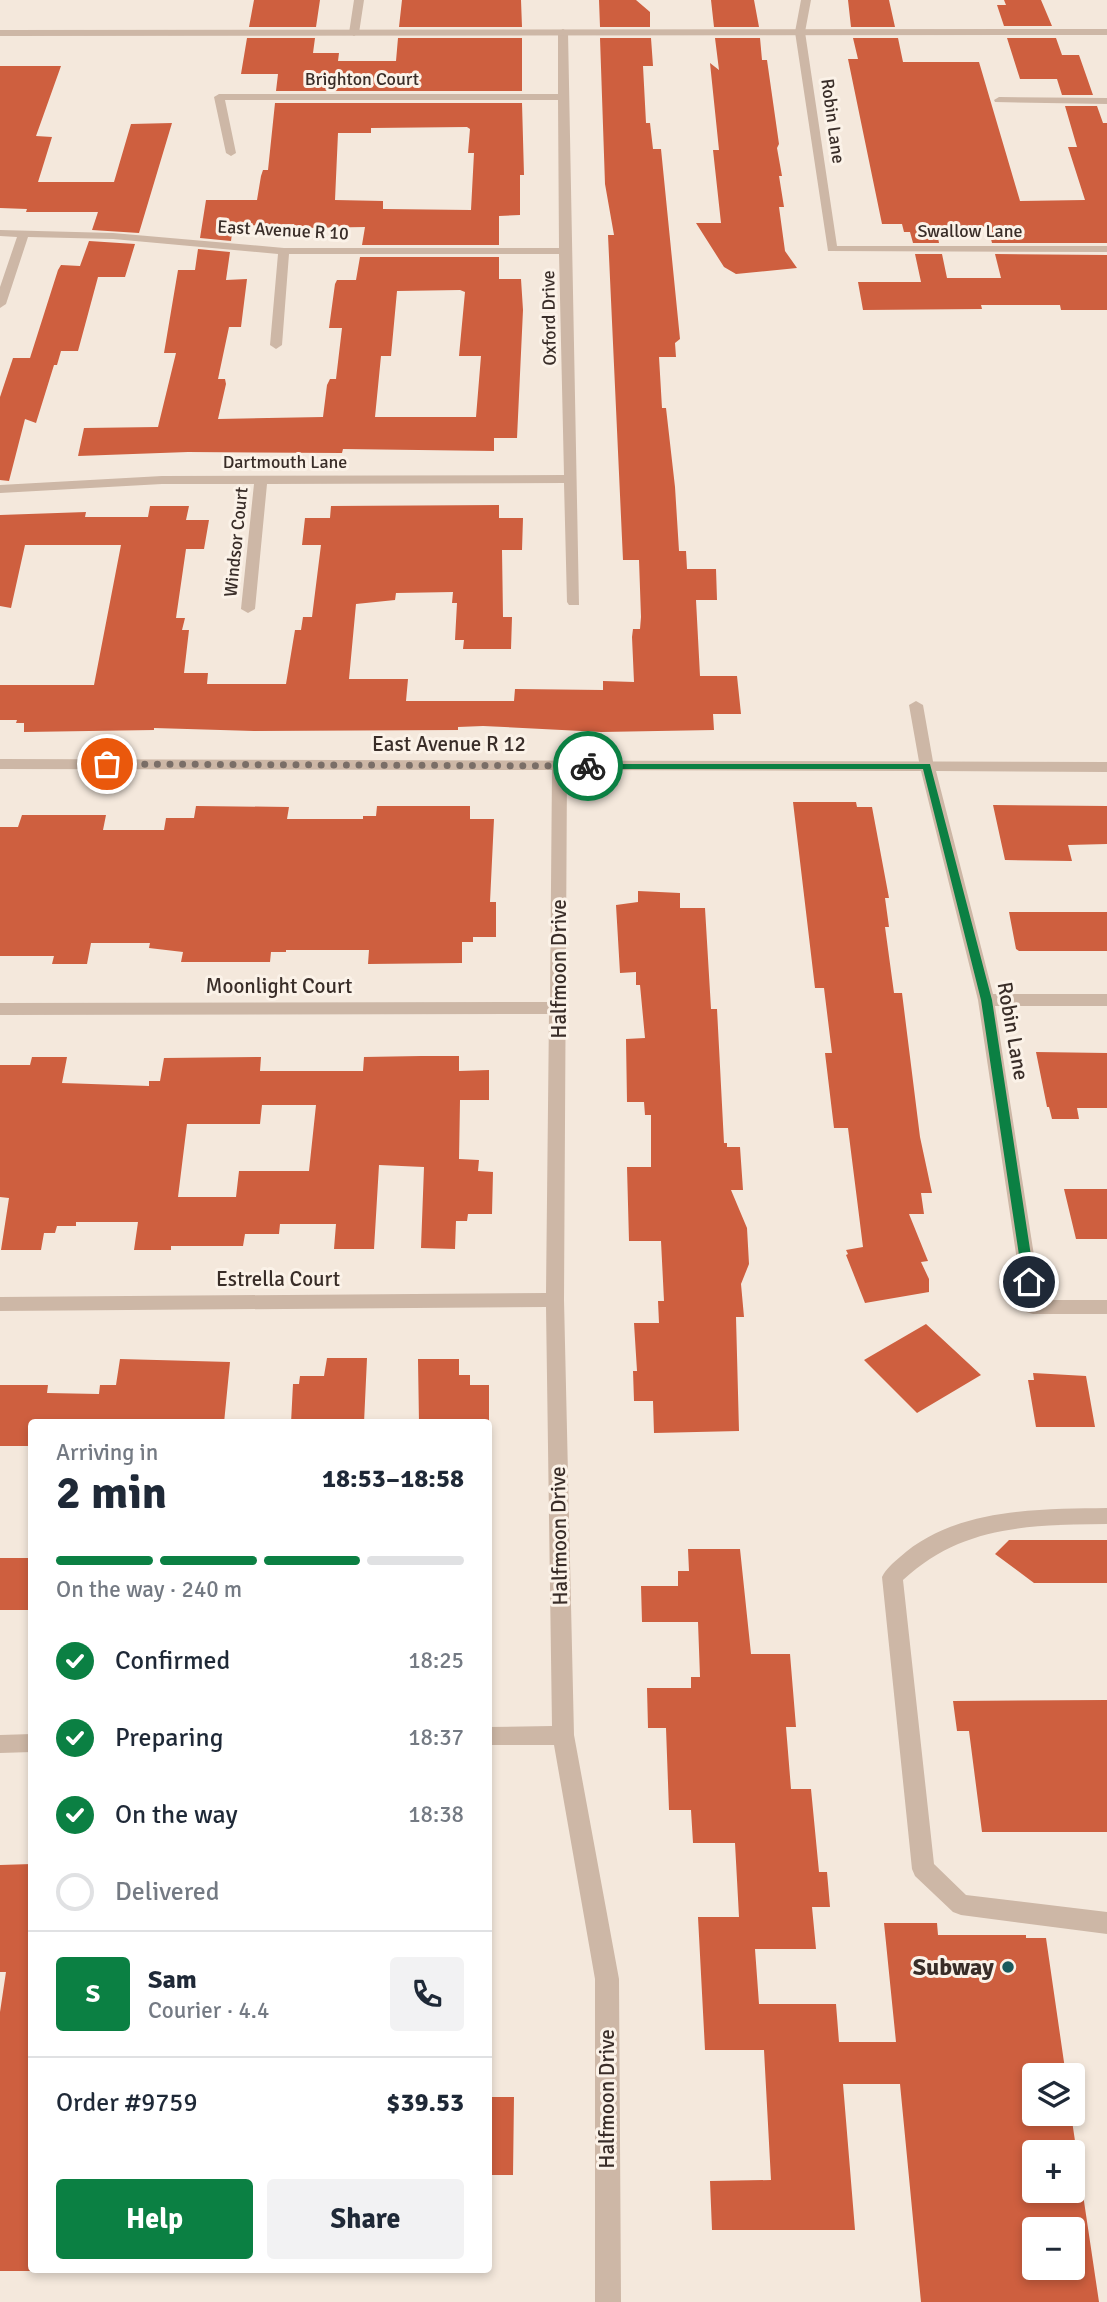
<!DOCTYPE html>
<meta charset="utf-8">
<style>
body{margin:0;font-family:Signika,sans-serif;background:#f2f2f3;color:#1f2937;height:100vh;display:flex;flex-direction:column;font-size:26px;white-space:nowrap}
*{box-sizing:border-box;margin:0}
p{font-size:23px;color:#747a83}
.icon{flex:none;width:38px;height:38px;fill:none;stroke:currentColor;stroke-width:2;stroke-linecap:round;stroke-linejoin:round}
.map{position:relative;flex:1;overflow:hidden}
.drawer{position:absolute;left:28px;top:1419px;width:464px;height:854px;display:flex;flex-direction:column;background:#fff;border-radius:7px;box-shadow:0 4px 10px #0003}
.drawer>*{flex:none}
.controls{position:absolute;left:1022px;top:2063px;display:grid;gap:14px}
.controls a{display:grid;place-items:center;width:63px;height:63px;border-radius:7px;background:#fff;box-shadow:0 4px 10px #0003;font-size:35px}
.pin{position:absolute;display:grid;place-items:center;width:60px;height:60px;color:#fff;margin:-30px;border:4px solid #fff;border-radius:50%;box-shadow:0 2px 7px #0007}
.courier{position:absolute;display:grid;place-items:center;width:70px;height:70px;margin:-35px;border:5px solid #0b8043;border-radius:50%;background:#fff;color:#222;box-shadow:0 2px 9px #0007}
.overview em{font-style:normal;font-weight:800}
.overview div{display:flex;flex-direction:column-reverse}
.overview{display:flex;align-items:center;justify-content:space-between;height:119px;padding:0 28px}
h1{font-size:46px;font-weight:800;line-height:52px}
.bar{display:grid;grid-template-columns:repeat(4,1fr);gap:10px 7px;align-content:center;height:84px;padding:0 28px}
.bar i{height:9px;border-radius:5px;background:#e0e1e3}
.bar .selected{background:#0b8043}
.bar p{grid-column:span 4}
.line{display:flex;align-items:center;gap:18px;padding:0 28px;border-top:2px solid #e0e1e3}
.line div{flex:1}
.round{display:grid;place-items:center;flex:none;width:74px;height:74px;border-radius:7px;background:#f2f2f3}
ol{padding:0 28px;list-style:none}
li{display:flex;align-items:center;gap:21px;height:77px}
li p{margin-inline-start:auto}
li .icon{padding:7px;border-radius:50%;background:#0b8043;color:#fff;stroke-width:4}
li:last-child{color:#747a83}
li i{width:38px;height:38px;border:4px solid #e0e1e3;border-radius:50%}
.primary-button{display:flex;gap:14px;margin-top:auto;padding:14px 28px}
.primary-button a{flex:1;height:80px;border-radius:7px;background:#0b8043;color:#fff;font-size:28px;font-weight:800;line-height:80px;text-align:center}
.primary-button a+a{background:#f2f2f3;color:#1f2937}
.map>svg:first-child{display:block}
.building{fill:#ce5f3f;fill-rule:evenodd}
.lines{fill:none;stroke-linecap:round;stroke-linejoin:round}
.service{fill:#cdb7a6;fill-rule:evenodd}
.minor{fill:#cdb7a6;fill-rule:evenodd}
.tertiary{fill:#cdb7a6;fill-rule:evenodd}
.route{fill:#0b8043}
.done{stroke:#7a6e67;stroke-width:7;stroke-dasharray:0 12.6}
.poi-dot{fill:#1a5a5d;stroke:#fbf2e8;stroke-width:2.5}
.labels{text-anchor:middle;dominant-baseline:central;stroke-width:6;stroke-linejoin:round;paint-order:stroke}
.far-street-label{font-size:18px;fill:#392d28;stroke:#fbf2e8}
.street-label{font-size:21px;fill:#392d28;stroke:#fbf2e8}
.near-poi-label{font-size:24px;font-weight:bold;fill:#392d28;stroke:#fbf2e8;text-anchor:end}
</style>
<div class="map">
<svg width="1107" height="2302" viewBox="0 0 1107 2302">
<rect width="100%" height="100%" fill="#f4e8dc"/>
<path class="building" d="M254,0H320L316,27H249Z
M402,0H521L522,27H399Z
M599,0H636L650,12V27H600Z
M711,0H754L759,27H714Z
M848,0H889L895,27H851Z
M1004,0H1041L1052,26H1004L997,5H1006Z
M247,38H315L313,53H339L338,61H396L398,38H522V91H276L278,74H241Z
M600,38H651L653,66H643L646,123H650L653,149H661L680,339L675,343L676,357H659L662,408H666L675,487L679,551H686L687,569H716L717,600H696L700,676H737L741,714H713L714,730L601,732L483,726L458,727V730L254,731L154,728V730L24,732V723H16L17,720H0V685H94L121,545H25L11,608L0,606V515L86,512L85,517H148L150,506H189L186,520H209L204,549H186L176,618H185L182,630H189L184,673H208L207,684H286L295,630H301L303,617H312L321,545H302L305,518H330L331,506L499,505V518H523L522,550H502L503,617H512L511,649H463L464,640H455L457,603H452L453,592L396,593L395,600L356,604L349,679H408L406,701H514L515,689L603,690V681L634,682L632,637L633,629H640L641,617L639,560H623L608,235H614L605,184Z
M715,38H760L762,60H767L779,144L777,148L782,176H779L784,207H779L785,251L797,268L736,274L724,267L696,223H721L713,150H719L710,63L719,70Z
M853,38H898L903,62H979L1020,201L1085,200L1068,147H1077L1065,106H1097L1103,123H1107V243H992L988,227H936L939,243H913L910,232H904L902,224H882L848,59H858Z
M1007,38H1056L1062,55H1079L1093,95H1062L1057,79H1020Z
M0,66H61L36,136L52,137L38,182H114L131,124L172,123L139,233L92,230L98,212H26L27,209L0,208Z
M275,103H522L524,175H520V215L499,216V245H362L365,227L306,228L294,227V224L233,226L231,241L200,238L206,200H257L261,176L263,170H268ZM467,127L470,129L468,153H474L471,210L383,209V201L335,200L338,133H371V128Z
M89,241L135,244L125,277H98L78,351H61L57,365H54L36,423L25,419L9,481L0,480V397L13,358H30L58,270L61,265L80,266Z
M198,249L230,252L226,280L247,279L241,327H229L218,379H225L226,384L218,419L323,417L327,385L330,379H336L342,328H329L335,284L337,280H356L360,257H499V279H521L523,310L517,438H494V451L343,449L342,453L188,452L78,456L84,428L158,427L176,353H164L178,270H195ZM460,290L465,292L459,356H481L476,417H375L381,356H391L397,291Z
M915,254H942L947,278H1001L995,254L1107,255V310H1061L1060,305H981L982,309L863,310L858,282H921Z
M793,802H856L857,807H872L889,898H885L889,927H885L894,993H902L920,1137L932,1193H921L924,1214H909L928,1261L921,1262L929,1279V1292L865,1303L846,1255L848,1254L846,1250L863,1247L848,1128H834L825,1053H832L824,988H815Z
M993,805L1107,806V844L1068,845L1072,861L1005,860Z
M196,806L289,807L287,819H363V816H376L377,806H470V819H494L490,902H496V937H473V942H462V963L368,964L369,950H286V952H271L270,962H181L183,952L149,948L150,943H91L87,964H52L54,956H0V827H18L22,815H106L103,830H164L166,818H194Z
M638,891L680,893V908H705L711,1009H717L724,1143H727V1147H740L743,1190H731L747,1228L749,1264L741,1284L744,1317H736L739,1431L654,1433L653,1401H634L633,1371H637L634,1323H659L658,1301H664L661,1241H629L627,1167H651V1115H645L644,1102H627L626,1039L645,1038L640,985H636V972L620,973L616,905L638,902Z
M1009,912H1107V951H1019L1016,949Z
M1036,1052L1107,1053V1108H1077L1079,1119H1052L1049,1107H1047Z
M421,1056H459V1071L489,1070V1100H460L459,1159L479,1160L478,1171L493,1172L492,1214H468L467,1221H456L455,1249L421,1248L424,1167L379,1165L374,1249H334L336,1224H280L279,1234H245L243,1246H171V1250H134L138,1222H76V1226H57L55,1233H44L41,1250H1L9,1198L0,1197V1065H30L32,1057H67L62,1083L149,1086V1081H160L164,1058L261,1057L260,1071H363L364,1057ZM262,1105H316L309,1171H239L236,1197H178L187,1124H260Z
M1064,1189H1107V1239H1076Z
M926,1324L981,1375L917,1413L864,1360Z
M327,1358H367L364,1423H291L293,1384H299L300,1376H324Z
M120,1359L230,1362L224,1423H32V1446H0V1385H48L47,1393L99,1394L100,1385H116Z
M418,1359H459V1375H470V1385H489V1423H419Z
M1033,1373L1086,1376L1095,1427H1036L1028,1380H1034Z
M1009,1540H1107V1583H1034L995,1554Z
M688,1549H740L751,1654H790L796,1727H786L791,1789H811L819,1872H827L830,1907H812L816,1949H755L759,2004H836L839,2042H896L884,1923H937L938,1935H1026V1938H1046L1066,2076H1034V2114H1071L1099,2302H921L900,2084H843L855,2230H712L710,2181L771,2180L764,2050H705L698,1917H739L735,1843H693L691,1810H669L666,1728H648L647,1688H691V1677H700L698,1622H642L641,1586H678V1571H689ZM1034,2152H1073V2191H1034ZM1034,2230H1073V2268H1034Z
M0,1558H32V1610H0Z
M1107,1700V1832H982L969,1731H957L953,1701Z
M32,1864V2271H0V2012L6,1972H0V1865Z
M488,2097H514L513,2175H488Z"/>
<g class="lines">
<path class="service" d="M916,701L923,705L934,767L927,772L920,767L909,705Z
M1107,1508V1524C1030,1525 962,1525 903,1580L934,1864L966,1895L1107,1912V1934L961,1915L953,1912L915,1876L912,1869L882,1577C886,1569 893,1563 900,1557C954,1508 1039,1509 1107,1508Z"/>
<path class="minor" d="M354,0H364L359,33L354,36L349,33Z
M801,0H811L805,32L837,246H1107V252L828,251L795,32Z
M563,29L568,32L579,605H569L567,602L564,483L267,484L255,609L248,613L241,609L254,484H162L0,493V485L162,476L564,475L559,254H289L282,345L276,349L270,345L278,254L113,239L28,237L6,304L0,308V287L17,237L0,236V230L113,233L284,248H559L558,100H225L236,153L231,156L226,153L214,97L219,94H558V32Z
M999,97L1107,98V104L995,102L994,100Z
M0,759L1107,762V772L936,771L993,994H1107V1006H995L1041,1300H1107V1314H1033L1026,1312L1024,1307L978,1000L921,771L567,770L564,1300L574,1735L619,1979L621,2302H595V1979L554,1745H488V1727L552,1726L546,1307L0,1311V1297L546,1293L549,1014L0,1015V1003L550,1002L552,770L0,769Z
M32,1734V1752L0,1753V1735Z"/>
<path class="tertiary" d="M1107,29V35L0,36V30Z"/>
</g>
<path class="route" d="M585,764H930L992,1000L1035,1282L1033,1285H1025L1023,1282L981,1000L923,769H588L583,766Z"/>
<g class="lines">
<path class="done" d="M107,764L588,766"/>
</g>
<circle class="poi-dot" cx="1008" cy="1967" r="7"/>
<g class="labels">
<g class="far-street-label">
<text x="362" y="79">Brighton Court</text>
<text transform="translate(833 121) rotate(82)">Robin Lane</text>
<text transform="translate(283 230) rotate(3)">East Avenue R 10</text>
<text x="970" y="231">Swallow Lane</text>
<text transform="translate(549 318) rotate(-91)">Oxford Drive</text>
<text x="285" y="462">Dartmouth Lane</text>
<text transform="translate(236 542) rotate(-84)">Windsor Court</text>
</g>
<g class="street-label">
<text x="449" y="744">East Avenue R 12</text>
<text transform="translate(559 969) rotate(-90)">Halfmoon Drive</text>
<text x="279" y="986">Moonlight Court</text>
<text transform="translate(1013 1031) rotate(80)">Robin Lane</text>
<text x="278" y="1279">Estrella Court</text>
<text transform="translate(559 1536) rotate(-91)">Halfmoon Drive</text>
<text transform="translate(607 2099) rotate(-90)">Halfmoon Drive</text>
</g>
<g class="near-poi-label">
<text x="994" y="1967">Subway</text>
</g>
</g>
</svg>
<div class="controls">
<a><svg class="icon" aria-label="layers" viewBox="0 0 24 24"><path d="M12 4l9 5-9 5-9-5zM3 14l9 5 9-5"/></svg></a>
<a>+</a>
<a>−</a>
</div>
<div class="pin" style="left:107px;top:764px;background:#ea580c"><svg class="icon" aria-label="bag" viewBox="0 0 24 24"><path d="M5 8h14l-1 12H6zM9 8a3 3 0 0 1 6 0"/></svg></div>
<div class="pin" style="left:1029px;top:1282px;background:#1f2937"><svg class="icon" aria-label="home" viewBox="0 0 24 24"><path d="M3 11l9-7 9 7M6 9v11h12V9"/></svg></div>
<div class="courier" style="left:588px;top:766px"><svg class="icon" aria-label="bike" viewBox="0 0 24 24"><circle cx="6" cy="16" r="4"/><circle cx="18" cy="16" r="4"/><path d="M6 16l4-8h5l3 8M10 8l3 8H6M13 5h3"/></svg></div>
<section class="drawer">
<div class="overview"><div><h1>2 min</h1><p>Arriving in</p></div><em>18:53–18:58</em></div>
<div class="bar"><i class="selected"></i><i class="selected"></i><i class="selected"></i><i></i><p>On the way · 240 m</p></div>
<ol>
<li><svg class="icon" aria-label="check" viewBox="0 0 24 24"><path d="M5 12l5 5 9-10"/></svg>Confirmed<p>18:25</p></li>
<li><svg class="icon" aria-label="check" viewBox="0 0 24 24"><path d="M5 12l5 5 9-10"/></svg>Preparing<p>18:37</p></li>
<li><svg class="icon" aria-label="check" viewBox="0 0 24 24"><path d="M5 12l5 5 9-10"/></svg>On the way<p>18:38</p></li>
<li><i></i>Delivered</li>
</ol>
<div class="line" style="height:126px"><b class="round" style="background:#0b8043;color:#fff">S</b><div><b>Sam</b><p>Courier · 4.4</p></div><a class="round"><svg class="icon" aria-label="phone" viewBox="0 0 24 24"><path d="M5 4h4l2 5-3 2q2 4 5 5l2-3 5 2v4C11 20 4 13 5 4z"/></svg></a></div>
<div class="line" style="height:91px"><div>Order #9759</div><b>$39.53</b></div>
<div class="primary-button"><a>Help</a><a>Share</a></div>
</section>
</div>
